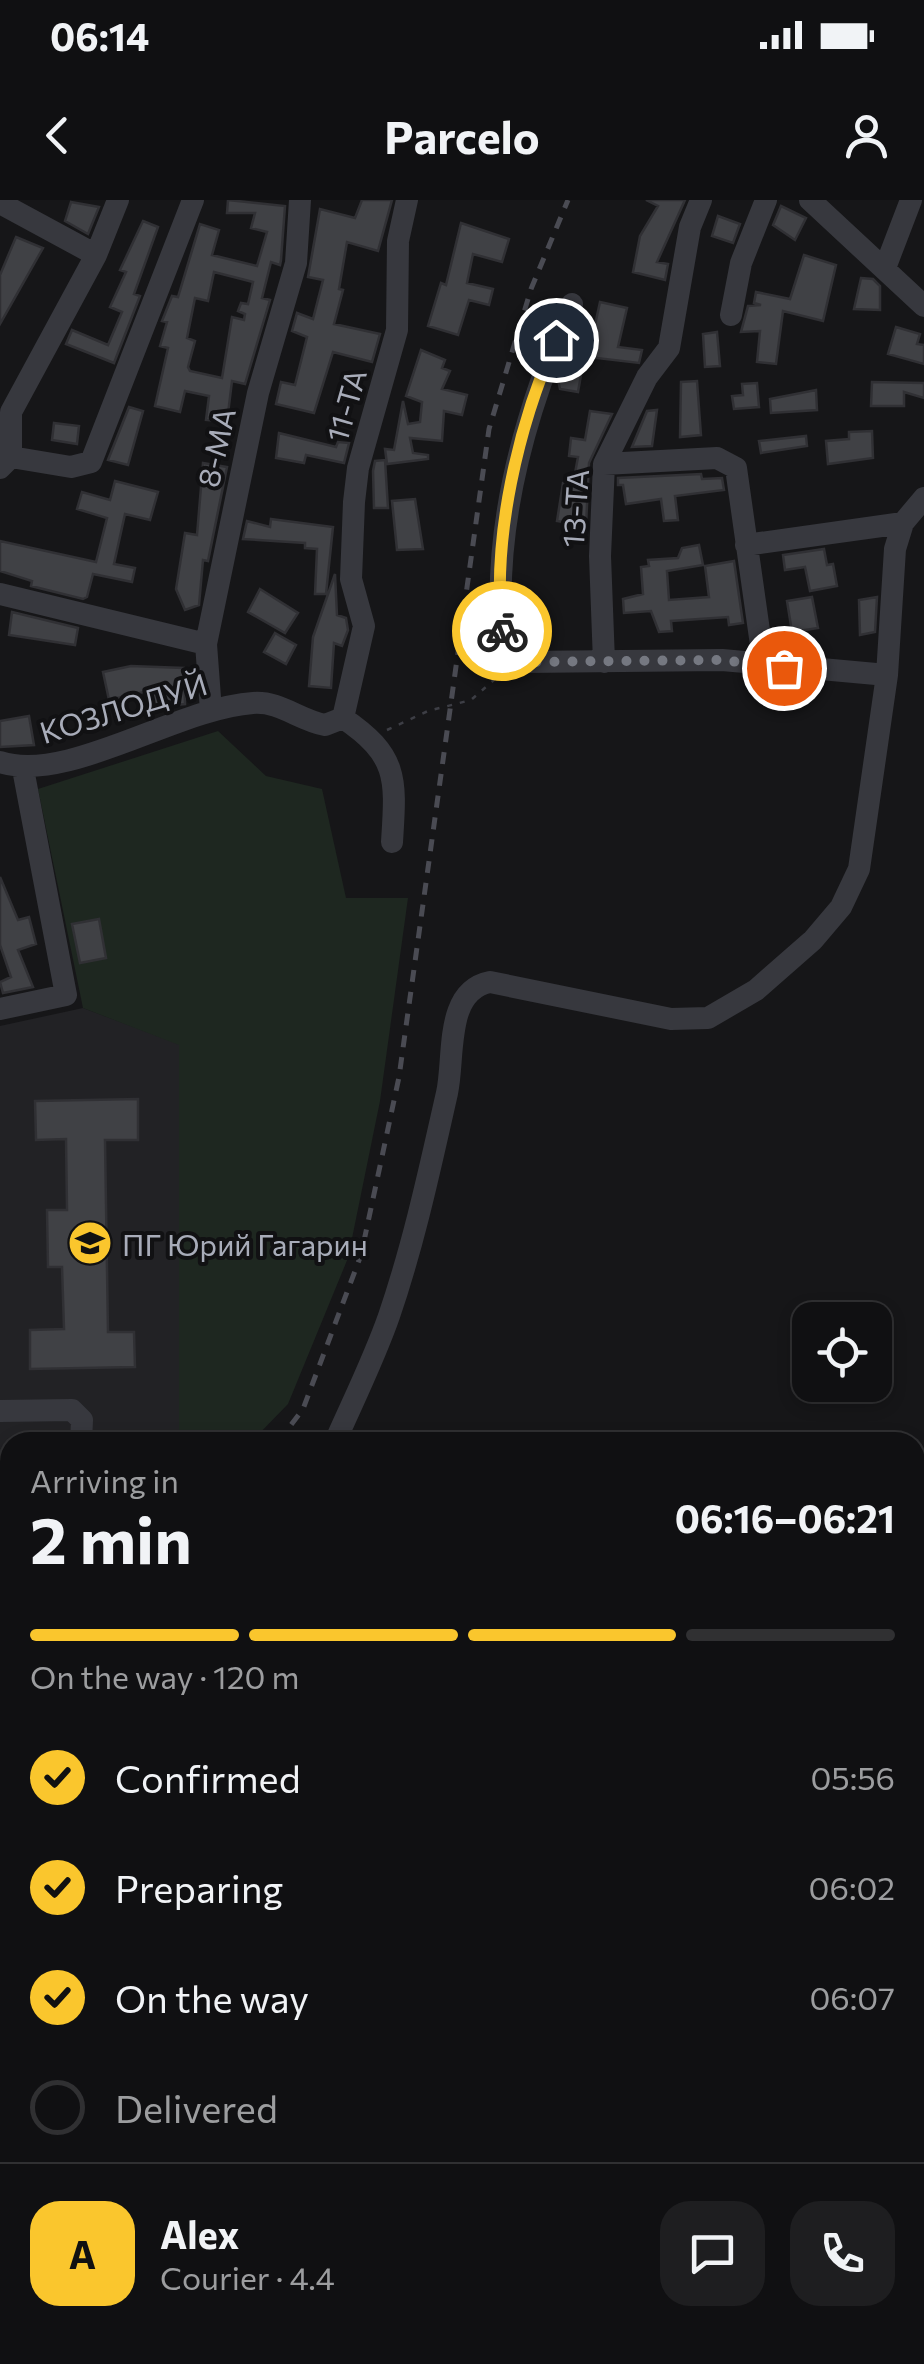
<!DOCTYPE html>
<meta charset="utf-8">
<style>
body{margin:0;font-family:Commissioner,sans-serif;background:#1e1e20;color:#f1f3f6;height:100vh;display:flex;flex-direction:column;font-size:38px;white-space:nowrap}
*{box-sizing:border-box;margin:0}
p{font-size:32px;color:#9c9d9f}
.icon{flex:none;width:55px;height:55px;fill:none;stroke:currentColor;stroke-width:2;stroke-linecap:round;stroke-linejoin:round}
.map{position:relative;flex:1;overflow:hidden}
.panel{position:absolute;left:0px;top:1232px;width:925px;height:932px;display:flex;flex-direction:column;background:#101012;border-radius:30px 30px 0 0;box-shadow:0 5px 15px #0003,0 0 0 2px #303032}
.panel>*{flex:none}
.fabs{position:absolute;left:792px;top:1102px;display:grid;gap:20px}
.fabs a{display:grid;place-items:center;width:100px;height:100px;border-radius:20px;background:#101012;box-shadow:0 5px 15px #0003,0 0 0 2px #303032;font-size:50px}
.pin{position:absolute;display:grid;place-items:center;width:85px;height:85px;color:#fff;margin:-42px;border:5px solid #fff;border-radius:50%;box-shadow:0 2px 10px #0007}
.courier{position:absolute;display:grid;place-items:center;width:100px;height:100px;margin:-50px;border:8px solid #fac62d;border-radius:50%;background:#fff;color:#222;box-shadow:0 2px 12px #0007}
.overview em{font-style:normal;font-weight:700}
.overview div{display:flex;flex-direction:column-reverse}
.overview{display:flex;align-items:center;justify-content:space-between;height:170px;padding:0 30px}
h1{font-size:65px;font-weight:700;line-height:75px}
.bar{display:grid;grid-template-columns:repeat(4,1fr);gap:15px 10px;align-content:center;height:120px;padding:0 30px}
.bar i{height:12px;border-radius:8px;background:#303032}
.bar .on{background:#fac62d}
.bar p{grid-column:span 4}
.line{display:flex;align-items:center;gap:25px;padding:0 30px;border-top:2px solid #303032}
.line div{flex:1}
.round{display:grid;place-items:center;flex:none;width:105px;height:105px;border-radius:30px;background:#1e1e20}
ol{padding:0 30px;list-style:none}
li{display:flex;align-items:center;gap:30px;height:110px}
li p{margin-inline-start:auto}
li .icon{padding:10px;border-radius:50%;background:#fac62d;color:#111;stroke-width:4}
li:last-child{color:#9c9d9f}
li i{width:55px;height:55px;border:5px solid #303032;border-radius:50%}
.status{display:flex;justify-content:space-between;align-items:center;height:70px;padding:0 50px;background:#101012;direction:ltr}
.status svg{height:28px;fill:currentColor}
header{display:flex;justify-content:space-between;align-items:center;height:130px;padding:0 30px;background:#101012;font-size:45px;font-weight:700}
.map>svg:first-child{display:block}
.built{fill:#222225}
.green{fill:#1e2720}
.building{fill:#404145;stroke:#303034;stroke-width:2.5;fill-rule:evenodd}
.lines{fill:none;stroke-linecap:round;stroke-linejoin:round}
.path{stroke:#3d3e45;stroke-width:2.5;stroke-dasharray:5 8;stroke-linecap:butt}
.minor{stroke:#37383e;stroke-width:22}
.rail{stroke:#4a4b53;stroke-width:5;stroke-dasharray:12 10;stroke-linecap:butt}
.done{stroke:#757881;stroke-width:10;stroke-dasharray:0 18}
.route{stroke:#fac62d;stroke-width:12}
.labels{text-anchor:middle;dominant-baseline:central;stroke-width:8;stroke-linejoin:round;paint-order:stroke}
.street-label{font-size:30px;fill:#a8acb9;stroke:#111113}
.poi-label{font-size:30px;fill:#a8acb9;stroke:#111113;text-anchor:start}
</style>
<div class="status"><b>06:14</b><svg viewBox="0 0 49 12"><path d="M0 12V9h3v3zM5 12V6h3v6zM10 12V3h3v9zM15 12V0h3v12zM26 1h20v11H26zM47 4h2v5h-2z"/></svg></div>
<header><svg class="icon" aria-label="back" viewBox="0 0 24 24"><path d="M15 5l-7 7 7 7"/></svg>Parcelo<svg class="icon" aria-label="person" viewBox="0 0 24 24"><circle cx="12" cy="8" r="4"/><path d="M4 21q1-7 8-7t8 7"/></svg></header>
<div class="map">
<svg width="924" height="2164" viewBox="0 0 924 2164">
<rect width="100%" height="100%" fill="#161618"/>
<path class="built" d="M83,808L179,844V1242H10V1497L0,1505V826Z"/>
<path class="green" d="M218,531L266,576L322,589L346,698H408L380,901L348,1058L288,1204L251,1242H179V845L83,808L38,589Z
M387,2155H631L625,2164H379Z"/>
<path class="building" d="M228,0L285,6L281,60L280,65L271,62L262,98L270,100L245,184L232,181L227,222L206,220L209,196L185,191L180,212L155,206L168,148L160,146L167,122L162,121L172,96L178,97L200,24L219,30L212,55L257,66L267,32L251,28L255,13H227ZM214,72L253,82L248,104L241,103L238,111L245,114L244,120L232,117L222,178L190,171L188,167L195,141L187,138L195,98L208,101Z
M362,0H392L378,51L347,42L339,89L343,90L334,124L380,134L372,162L333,152L314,213L276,204L281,182L295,185L307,137L292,131L297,113L313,119L323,80L308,77L320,9L355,18Z
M646,0H685L657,62L668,64L665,80L633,72L640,36L658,6Z
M71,2L99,7L88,34L65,21Z
M781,6L806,18L795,40L773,25Z
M718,16L740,24L733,43L712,36Z
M143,21L158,27L134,94L140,96L114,163L66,144L72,130L108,145L122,112L110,107L126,72L120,70Z
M461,23L509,39L502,62L473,54L467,83L493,89L489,105L469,100L458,135L428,126L441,83L446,85Z
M16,37L43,48L0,124V75Z
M804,55L836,65L823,121L783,111L776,164L757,162L760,131L741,132L748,106L761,105L754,103L756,92L790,99Z
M861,78L873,79L880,86V110L854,109Z
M600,102L627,108L618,147L642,150L639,163L588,157Z
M896,127L920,134L917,144L924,145V164L888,154Z
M717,132L720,166L705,167L703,134Z
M421,150L445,160L442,168L450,171L442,189L467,195L462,215L444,211L442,241L410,238L413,253L428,255V259L387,264L385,249L394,250L403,201L408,224L420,222L422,202L406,196Z
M567,156L584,158L578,192L560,189L558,180Z
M697,181L701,235L680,237L681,182Z
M872,182L924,183V198L904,192V206H871Z
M757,183L759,207L734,209L732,196L743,195L742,184Z
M816,190L817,210L771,213L770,199Z
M129,207L143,211L128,265L108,260Z
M657,210L652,246L632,247L647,211Z
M590,211L612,214L589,263L586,326L557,321L563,283L573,284L578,257L569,256L571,238L585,240Z
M54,223L79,226L77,244L52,240Z
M872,231L873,258L828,264L826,241L849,239V232Z
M279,233L336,247L338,242L349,243L344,263L306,255L304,263L276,258Z
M806,236L807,246L761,253L759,241Z
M385,260L388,308H374L373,271L375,261Z
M203,263L227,267L208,361L203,360L199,405L185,410L176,389L185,333L197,335Z
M701,274L702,279L722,278L724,290L675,296L678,320L664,321L661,299L626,304L623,285H618V278Z
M115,281L158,292L150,320L125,314L114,364L135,368L132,382L93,374L87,397L83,399L31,386L32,381L0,371V341L96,362L107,318L77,309L82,292L110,300Z
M415,299L423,349L397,350L392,301Z
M271,319L333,327L326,394H315L317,349L305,348V343L243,339L247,321L270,327Z
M699,345L703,365L667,371L669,400L709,397L705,366L734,361L743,423L729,425L728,417L671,421L672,431L659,432L651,411L624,413L623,399L643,394L641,367L649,366L648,360L678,358L682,348Z
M824,349L827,365L833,364L837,386L810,391L805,367L785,370L783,355Z
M335,374L337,415L346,418L348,430L342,446L334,443L331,488L309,486L313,437Z
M260,389L298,413L285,433L248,412Z
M812,397L818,428L792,432L787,401Z
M877,397L875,432L860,435L859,400Z
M12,412L78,428L75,445L9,435Z
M275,433L296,445L286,464L264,452Z
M131,466L184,468L185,504L152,507V490L109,500L103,472Z
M29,516L34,545L0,547V521Z
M0,677L18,720L29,717L36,744L18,750L33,787L3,793L0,782L11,777L0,745Z
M99,719L106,758L80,763L72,724Z
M138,899V940H105L108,1132H134L135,1167L30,1169V1130L64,1129L62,1067H48L47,1010H67L66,939L36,940L35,901Z"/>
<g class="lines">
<path class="path" d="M387,530L428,511L471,500L503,472"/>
<path class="minor" d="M810,0L924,106
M0,3L96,55
M885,68L911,0
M572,104C525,210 491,328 503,445L522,462L722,460L887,475L895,349L903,323L924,298
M731,115L741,63L766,0
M11,257L71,267L91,262L193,0
M604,264L717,258L736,268L764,466
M0,268L11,257V212L96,55L118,0
M746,345L903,323
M0,394L206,444
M604,462L600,356L604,264L647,177L669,148L690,27L701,0
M211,511L206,444L258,193L296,63L300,0
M343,518C399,556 396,579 392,642
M0,562C68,584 177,508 253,503C280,501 299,520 325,525L343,518L364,426L351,379L354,302L358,268L397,130L398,41L407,0
M0,809L66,795L23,569
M0,1211L72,1210L82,1220L81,1242
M335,1242C353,1201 374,1159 389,1116C414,1043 430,968 447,893C455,857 444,791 490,782L671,819L708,818L756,790L813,740L841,707L859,669L887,475
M0,1434L10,1427
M0,1678L10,1659
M0,1820L10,1818
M0,2016H10
M102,2155H105
M653,2155L662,2164
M78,2164L81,2155"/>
<path class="rail" d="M278,1242L303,1209L361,1055L399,877L489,229L531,89L568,0
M0,1556L10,1548"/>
</g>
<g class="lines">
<path class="done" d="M502,431L503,445L522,462L722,460L784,468"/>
<path class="route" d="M502,431C492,337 518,226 556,140"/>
</g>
<defs>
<symbol id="school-disc" viewBox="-11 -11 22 22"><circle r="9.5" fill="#fac62d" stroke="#111113"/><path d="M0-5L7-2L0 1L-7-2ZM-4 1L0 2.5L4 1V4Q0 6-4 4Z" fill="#111"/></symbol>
</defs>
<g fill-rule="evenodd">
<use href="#school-disc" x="65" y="1018" width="50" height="50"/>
</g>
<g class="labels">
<g class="street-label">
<text transform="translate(345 205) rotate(-74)">11-ТА</text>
<text transform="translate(215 247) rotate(-77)">8-МА</text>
<text transform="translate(574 308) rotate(-86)">13-ТА</text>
<text transform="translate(123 507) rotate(-17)">КОЗЛОДУЙ</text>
</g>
<g class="poi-label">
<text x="122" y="1043">ПГ Юрий Гагарин</text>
</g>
</g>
</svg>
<div class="fabs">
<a><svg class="icon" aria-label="locate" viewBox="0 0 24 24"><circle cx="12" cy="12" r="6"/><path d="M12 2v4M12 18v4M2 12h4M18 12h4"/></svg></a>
</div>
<div class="pin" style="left:784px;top:468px;background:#ea580c"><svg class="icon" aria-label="bag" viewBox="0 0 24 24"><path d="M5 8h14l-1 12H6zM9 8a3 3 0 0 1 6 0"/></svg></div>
<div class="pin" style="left:556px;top:140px;background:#1f2937"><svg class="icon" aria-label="home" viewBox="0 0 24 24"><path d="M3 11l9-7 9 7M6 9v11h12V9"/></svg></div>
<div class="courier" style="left:502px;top:431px"><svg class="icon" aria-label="bike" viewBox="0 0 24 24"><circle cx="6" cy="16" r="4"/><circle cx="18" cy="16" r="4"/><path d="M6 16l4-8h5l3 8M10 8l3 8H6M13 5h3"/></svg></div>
<section class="panel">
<div class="overview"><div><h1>2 min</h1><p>Arriving in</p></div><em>06:16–06:21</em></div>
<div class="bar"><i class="on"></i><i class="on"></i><i class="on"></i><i></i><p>On the way · 120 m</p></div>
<ol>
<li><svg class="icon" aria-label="check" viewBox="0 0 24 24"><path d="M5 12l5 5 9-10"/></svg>Confirmed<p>05:56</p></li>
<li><svg class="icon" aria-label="check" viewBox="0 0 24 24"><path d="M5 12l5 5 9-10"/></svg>Preparing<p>06:02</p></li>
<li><svg class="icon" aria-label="check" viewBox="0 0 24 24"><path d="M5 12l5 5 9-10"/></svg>On the way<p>06:07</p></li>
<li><i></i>Delivered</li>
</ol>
<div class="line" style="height:180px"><b class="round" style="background:#fac62d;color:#111">A</b><div><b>Alex</b><p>Courier · 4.4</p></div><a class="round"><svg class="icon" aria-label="chat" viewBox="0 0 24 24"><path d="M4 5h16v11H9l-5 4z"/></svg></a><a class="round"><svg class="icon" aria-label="phone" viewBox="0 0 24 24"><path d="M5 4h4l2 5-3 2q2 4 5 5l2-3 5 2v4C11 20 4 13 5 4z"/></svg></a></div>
</section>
</div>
